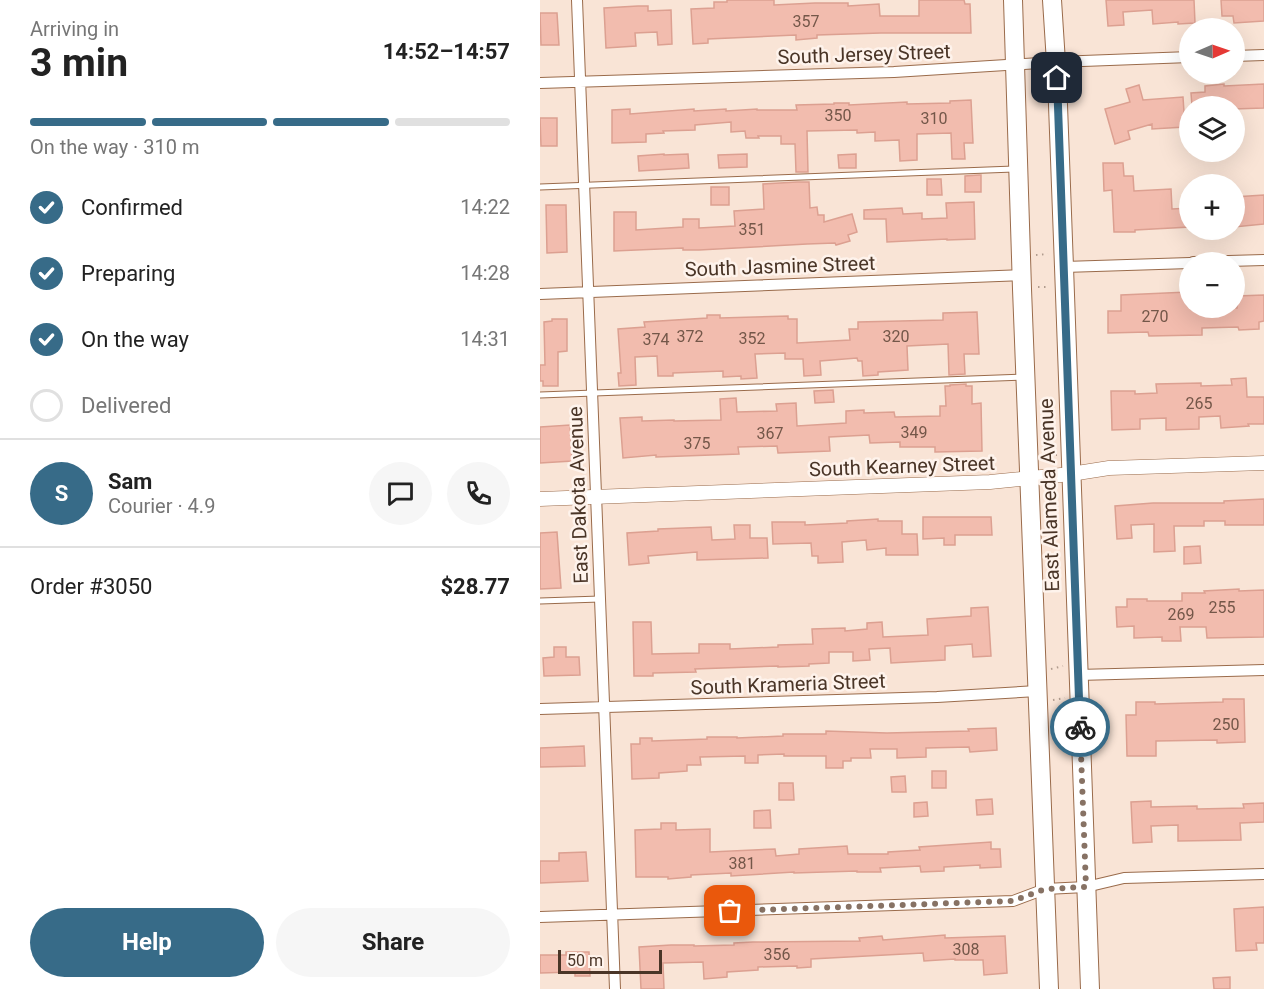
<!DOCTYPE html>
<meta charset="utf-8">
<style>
body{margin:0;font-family:Roboto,sans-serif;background:#f6f6f6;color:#222;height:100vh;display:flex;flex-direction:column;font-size:22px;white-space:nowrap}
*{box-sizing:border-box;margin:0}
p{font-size:20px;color:#767676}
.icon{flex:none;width:33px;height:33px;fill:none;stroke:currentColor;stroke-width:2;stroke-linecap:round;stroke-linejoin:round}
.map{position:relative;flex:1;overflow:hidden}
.panel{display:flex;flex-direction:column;background:#fff;width:540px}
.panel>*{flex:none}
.needle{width:39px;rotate:88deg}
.buttons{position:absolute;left:639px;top:18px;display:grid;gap:12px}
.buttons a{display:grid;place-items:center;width:66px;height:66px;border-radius:50%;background:#fff;box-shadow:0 6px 24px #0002;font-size:30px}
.scale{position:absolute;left:18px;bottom:15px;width:104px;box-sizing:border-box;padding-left:6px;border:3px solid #4a3527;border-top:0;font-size:16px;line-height:21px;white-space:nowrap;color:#4a3527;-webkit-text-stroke:4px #fef3ec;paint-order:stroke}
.pin{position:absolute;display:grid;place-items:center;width:51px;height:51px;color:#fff;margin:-26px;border-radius:12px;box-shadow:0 3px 9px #0006}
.courier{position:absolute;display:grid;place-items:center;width:60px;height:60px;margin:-30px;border:4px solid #376b88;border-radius:50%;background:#fff;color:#222;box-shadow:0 2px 8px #0007}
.headline em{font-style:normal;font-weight:700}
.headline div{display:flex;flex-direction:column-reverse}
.headline{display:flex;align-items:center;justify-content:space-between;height:102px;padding:0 30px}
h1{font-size:39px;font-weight:700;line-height:45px}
.bar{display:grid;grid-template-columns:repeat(4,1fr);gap:9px 6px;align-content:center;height:72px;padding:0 30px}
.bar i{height:8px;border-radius:4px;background:#e0e0e0}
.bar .on{background:#376b88}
.bar p{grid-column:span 4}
.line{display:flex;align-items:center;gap:15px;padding:0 30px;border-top:2px solid #e0e0e0}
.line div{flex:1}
.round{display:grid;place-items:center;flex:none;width:63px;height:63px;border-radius:32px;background:#f6f6f6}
ol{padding:0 30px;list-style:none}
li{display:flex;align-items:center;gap:18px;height:66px}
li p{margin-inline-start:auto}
li .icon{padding:6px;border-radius:50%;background:#376b88;color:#fff;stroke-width:4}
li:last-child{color:#767676}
li i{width:33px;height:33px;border:3px solid #e0e0e0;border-radius:50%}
.cta{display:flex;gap:12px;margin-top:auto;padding:12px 30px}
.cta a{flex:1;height:69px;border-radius:36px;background:#376b88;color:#fff;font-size:24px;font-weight:700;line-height:69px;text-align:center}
.cta a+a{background:#f6f6f6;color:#222}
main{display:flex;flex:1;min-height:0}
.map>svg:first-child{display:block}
.building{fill:#f2bcae;stroke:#dca091;stroke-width:1.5}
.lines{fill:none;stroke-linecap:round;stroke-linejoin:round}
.service-casing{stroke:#9a6b4b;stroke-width:7}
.minor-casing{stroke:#9a6b4b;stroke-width:12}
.tertiary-casing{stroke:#9a6b4b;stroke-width:15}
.primary-casing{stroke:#9a6b4b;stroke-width:20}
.path{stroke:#b19c8e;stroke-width:2;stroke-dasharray:1.5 4.5;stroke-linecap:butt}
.service{stroke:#fff;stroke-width:5}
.minor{stroke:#fff;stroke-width:10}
.tertiary{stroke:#fff;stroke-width:14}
.primary{stroke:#fff;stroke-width:18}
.done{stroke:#877264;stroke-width:6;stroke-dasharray:0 10.8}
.route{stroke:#376b88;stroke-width:8}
.labels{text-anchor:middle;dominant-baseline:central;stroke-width:5;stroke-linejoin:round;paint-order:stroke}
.number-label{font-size:16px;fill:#745749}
.street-label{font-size:20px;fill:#4a3527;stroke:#fef3ec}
</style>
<main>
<section class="panel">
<div class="headline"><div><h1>3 min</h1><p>Arriving in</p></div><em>14:52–14:57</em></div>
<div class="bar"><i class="on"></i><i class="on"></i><i class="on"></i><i></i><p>On the way · 310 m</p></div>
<ol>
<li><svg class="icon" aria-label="check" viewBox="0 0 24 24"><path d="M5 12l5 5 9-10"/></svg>Confirmed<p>14:22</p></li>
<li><svg class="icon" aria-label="check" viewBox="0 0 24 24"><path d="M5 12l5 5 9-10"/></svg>Preparing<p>14:28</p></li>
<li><svg class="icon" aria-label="check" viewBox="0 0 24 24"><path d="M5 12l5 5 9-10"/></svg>On the way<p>14:31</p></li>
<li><i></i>Delivered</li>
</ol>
<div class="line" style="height:108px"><b class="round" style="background:#376b88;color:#fff">S</b><div><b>Sam</b><p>Courier · 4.9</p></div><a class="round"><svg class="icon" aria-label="chat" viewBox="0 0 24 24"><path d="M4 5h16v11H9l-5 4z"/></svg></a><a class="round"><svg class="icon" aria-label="phone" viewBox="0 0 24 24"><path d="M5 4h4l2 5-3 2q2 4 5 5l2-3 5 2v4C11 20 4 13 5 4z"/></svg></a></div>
<div class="line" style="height:78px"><div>Order #3050</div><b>$28.77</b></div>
<div class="cta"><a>Help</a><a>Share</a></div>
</section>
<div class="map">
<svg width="724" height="989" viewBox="0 0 724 989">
<rect width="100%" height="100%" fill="#f9e4d6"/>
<path class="building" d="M187,0H234V5L275,3H308V6L339,4L340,16H379V0H424L425,4H430L431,33H341L277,35V38L256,40V35L168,39V43L153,44L151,9L174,8V2H187Z
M566,0H654L655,23L638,24V22L613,24L612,10L583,12L584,25L568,26Z
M681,0H724V21L694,23L693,16H682Z
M98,6H108V11L131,10L132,44L118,45L117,32L95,33L96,46L66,48L64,8Z
M0,13H17L19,45H1Z
M684,84V86L724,84V108L694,109V106H652L651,93L665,92V86Z
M599,85L603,100L643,97L645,127L612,129V124L588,131L590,139L575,144L565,109L590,102L586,89Z
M431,100L433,143H424L425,159H412L411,133L377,134V160L360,161L359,140L335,141V132L317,133V130L267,131L268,172H256L255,144H241V136H218L219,138H206L205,131L191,132V122L155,125V130L123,131L124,133L106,134V142L72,143V110L90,109V114L154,109V111L186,109V111L217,109V110H257L256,105L294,104V103H309V105L367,102V104L410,103V101Z
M0,118H17V146H1Z
M124,154V155L148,154L149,168L99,171L98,156Z
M207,154V167L179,168L178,155Z
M316,154V168H299L298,155Z
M563,163H583L584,176H593L594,191L631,189L632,209L650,208V227L595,230V232H574L572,190L564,191Z
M439,175H441V192H425V176Z
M387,179H401L402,195H387Z
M257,182H269L270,208L277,207L278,215H284V222L312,214L317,232L308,235L310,241L296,245L295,243L267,244L159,250H143V248L74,251V212H96V230L143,227V219H159V228L195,226L194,211L224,209L223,184Z
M171,187H189V205H171Z
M724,195V224L694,227V197Z
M434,202L435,239L407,240V239L347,242L346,219H324V210L362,208L363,214L382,213V219L407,218L406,203Z
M6,205H26L27,252L7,253Z
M648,292L650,308H697V296L724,295V321L719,322V329L699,330L698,327L662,328V335L609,336L608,332L568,333V311H581V295Z
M437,312L439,354H424L425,374L409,375L408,344L367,346L368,370L338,372V375L323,376L322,361H318L317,358L280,361L281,375L264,376L263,359H245V353L215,354L217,378L201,379V376L183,377V371L133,373V376H118L117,356L95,357L96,385L79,386L78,373H81L78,329L105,327L104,322L167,318V315H180V318L248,316V319H257V343L310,340L309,329H318V322L403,320V313Z
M12,319H27V351L18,352V386H3V381H0V365H5L4,322L12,321Z
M706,378L707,397H724V424H708L709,426L681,428L680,416L659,417V429L626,430V418L600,419V429L572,430L571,391H595V394L617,393L616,384L661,383V386L692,385L691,379Z
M426,384V386H432V404L441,403L442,451L395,452V447H360V442L330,443L329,435L289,437L290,451L238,453L237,446L198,447L199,454L116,457V455L83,458L80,418L102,417V421L134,420V421L181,420L180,399L196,398L197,412L237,411L236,404L256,403L257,426L306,423V411L324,410V413L354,412L355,417L400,416V406H406L405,386H410V385Z
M293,390L294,402L275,403L274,391Z
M30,425L32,461L0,463V427Z
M724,499V525H685V521H664V526H634L635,551L614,552V524L591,525L592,538L577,539L575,506L613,503H684V501Z
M383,517H451L452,535H415V545H404V538L383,539Z
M338,519V521H362V534H377L378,555H346V548L327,550L326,540L302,542L303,562L278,563V556H272L271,543L233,544L232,522H265V525L307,523V521Z
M194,525H210V538H227L228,558L157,560V552L108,556L109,563L89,565L87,533L118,531V529L171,527L172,540L195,539Z
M17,532L21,588L0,589V533Z
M660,546L661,563L644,564V547Z
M699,589V591L724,590V637L667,638L666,627H640L641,641H622V637L594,638V626L577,627L576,607H587V599H607V601H642V593H665L664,591Z
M448,607L451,656L433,657L432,644L405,646V660L351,663L350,648L329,649L330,660L313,661V652H289V663L269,664V666L238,667V666L155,669L156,672L113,673V676H94L93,622H111L112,654L159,653V644H190V649L238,647V645L273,644L272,629L305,628V631L327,629V623L342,622L343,637L388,635L387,619L431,616V608Z
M14,647H26V657H39L40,675L4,676L3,658L14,657Z
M683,699H704L705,742L677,743V740L616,741V756H587L586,715H596V702H615V704L683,702Z
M456,728L457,750L430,752L429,747L386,748V757L357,758V749H330L331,758H311V761H303V768H286V756H244V754L218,755V763H205V756L160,757L161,765H147V771L119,773V778L92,779L91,744H100V738H112V741L167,739V737H197V738L243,736V734H286V731L347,733L429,731L428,729Z
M44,746L45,766L0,767V748Z
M392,771H406V788H392Z
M365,776L366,792H352L351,777Z
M239,783H253L254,800H239Z
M452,799L453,814L437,815L436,800Z
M611,801V807L657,806V809L704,808L703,804L724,803V822L700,823L701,840L638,841V825L611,826L612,842L593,843L591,802Z
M387,802L388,816L374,817V803Z
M230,810L231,828H214V811Z
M121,823H136V830L170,829V852L235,849L236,856L259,854V849L307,846L308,854H348V852L380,850L379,847L451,842V849H460L461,867L440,868V865L404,867V871L381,872L380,866L340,868L341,872H317V871L254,873V872L191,876V873L151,875V877L128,879V877H96L95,830L121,829Z
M46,852L48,881L0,883V861H19V853Z
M724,907V943H716L717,950L696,951L694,909Z
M405,935V938L465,936L467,973L444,975L443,960H415V959L384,961L383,953L271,959V967L257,968V966L218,967V970L187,972V977L164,979L163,962L123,963L124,989H101L99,947L131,945H154V946L194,945V943L213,942L320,941L319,938L342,936L343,940Z
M26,952H49L50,976H35V972L0,973V955H26Z
M690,977V989H674L673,978Z"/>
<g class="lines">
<defs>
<path id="service" d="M0,187L474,169
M0,395L484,377
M0,601L60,599"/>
<path id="minor" d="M37,0L75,989
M694,56L724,55
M0,83L354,72L516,62L650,57
M653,262L724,260
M524,267L650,263
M0,294L482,275
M538,675L724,670
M0,709L397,697L497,691
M0,917L473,901L505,889L546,887L584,878L724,874"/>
<path id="tertiary" d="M0,499L450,482L531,474L569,468L724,463"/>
<path id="primary" d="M473,0L482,289L509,989
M512,0L517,78L524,267L550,989"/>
</defs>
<use href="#service" class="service-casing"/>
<use href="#minor" class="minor-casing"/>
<use href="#tertiary" class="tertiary-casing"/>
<use href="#primary" class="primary-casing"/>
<path class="path" d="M496,255L508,254
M498,287H510
M504,456L517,455
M511,669L523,666
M513,700L525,698"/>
<use href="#service" class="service"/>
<use href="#minor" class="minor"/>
<use href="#tertiary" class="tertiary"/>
<use href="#primary" class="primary"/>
</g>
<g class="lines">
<path class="done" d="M190,911L473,901L505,889L546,887L540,727"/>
<path class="route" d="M517,78L540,727"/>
</g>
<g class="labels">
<g class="number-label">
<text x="266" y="21">357</text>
<text x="298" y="115">350</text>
<text x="394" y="118">310</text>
<text x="212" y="229">351</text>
<text x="615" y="316">270</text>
<text x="150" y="336">372</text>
<text x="356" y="336">320</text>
<text x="212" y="338">352</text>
<text x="116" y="339">374</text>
<text x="659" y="403">265</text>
<text x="374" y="432">349</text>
<text x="230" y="433">367</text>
<text x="157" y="443">375</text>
<text x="682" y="607">255</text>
<text x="641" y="614">269</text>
<text x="686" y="724">250</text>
<text x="202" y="863">381</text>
<text x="426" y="949">308</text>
<text x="237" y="954">356</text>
</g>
<g class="street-label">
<text transform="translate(324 54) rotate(-2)">South Jersey Street</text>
<text transform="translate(240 266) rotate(-2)">South Jasmine Street</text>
<text transform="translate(362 466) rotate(-2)">South Kearney Street</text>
<text transform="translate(38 495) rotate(-92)">East Dakota Avenue</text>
<text transform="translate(509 495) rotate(-92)">East Alameda Avenue</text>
<text transform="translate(248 684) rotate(-2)">South Krameria Street</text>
</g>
</g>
</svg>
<div class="buttons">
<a><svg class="needle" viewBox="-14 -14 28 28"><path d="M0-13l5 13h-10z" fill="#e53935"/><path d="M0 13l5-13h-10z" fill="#767676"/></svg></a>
<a><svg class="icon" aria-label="layers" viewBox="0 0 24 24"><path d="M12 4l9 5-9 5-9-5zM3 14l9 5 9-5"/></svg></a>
<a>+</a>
<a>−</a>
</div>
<div class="scale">50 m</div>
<div class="pin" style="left:190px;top:911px;background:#ea580c"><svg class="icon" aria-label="bag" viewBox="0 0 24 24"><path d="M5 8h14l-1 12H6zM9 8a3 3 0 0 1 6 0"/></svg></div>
<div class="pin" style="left:517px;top:78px;background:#1f2937"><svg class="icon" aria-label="home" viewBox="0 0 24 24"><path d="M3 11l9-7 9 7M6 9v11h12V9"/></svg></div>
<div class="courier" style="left:540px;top:727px"><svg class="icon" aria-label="bike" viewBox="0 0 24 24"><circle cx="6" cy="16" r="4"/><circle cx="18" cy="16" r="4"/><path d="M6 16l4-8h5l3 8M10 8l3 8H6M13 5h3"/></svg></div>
</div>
</main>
